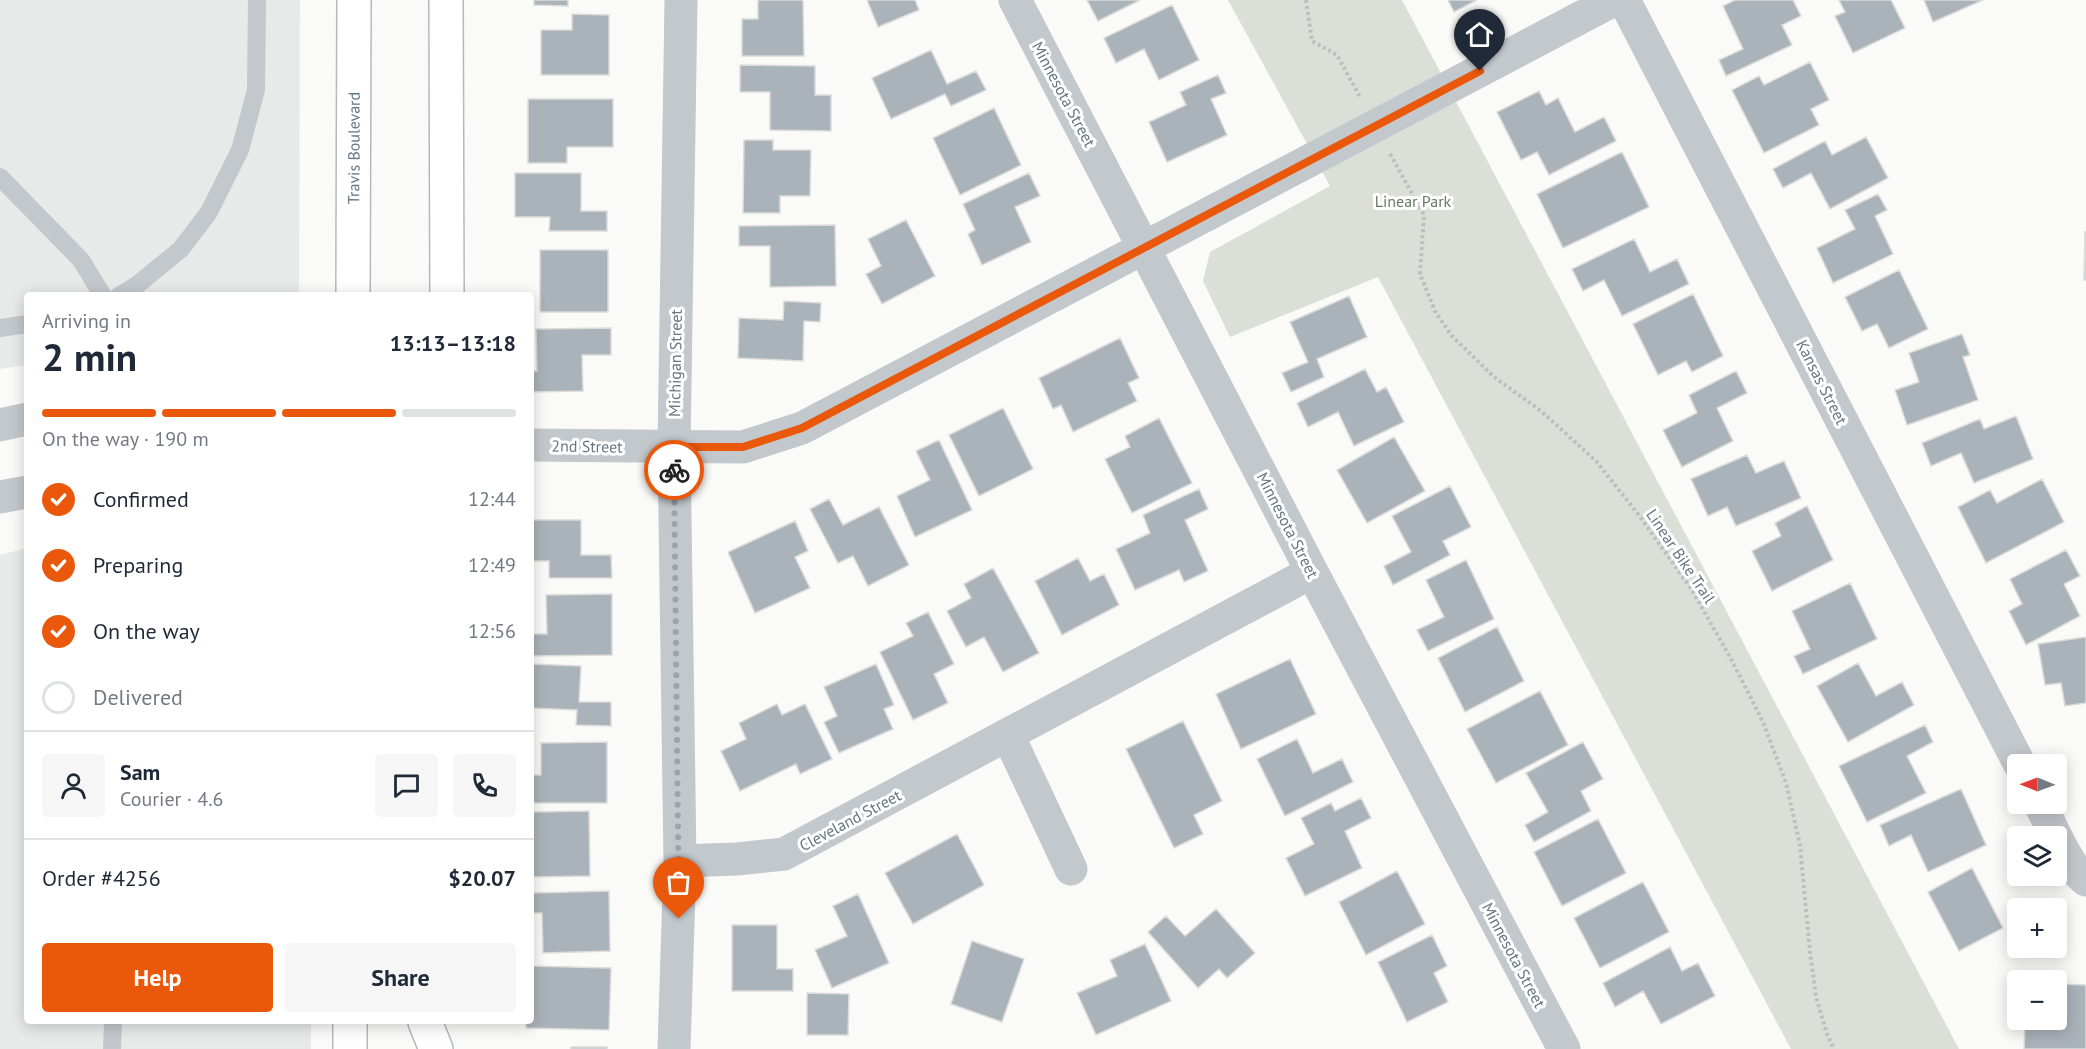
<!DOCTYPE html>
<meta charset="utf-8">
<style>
body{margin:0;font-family:"PT Sans",sans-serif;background:#f6f6f7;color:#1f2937;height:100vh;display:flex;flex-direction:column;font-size:22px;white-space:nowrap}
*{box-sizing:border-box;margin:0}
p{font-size:20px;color:#747a83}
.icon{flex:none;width:33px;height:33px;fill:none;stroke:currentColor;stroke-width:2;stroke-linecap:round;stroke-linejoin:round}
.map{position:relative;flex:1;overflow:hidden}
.panel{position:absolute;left:24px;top:292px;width:510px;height:732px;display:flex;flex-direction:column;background:#fff;border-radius:6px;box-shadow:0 3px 15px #0003}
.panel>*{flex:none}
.needle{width:39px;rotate:271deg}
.tools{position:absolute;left:2007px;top:754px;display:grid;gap:12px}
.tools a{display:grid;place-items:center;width:60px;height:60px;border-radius:6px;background:#fff;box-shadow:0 3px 15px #0003;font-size:30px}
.pin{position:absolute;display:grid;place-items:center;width:51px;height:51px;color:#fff;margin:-62px -26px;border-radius:50% 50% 50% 0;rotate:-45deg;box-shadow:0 0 6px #0007}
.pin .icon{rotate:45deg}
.courier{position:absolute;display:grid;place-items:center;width:60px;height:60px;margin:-30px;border:4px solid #ea580c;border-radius:50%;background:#fff;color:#222;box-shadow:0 2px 8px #0007}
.overview em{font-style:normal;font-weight:600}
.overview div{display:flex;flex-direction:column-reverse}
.overview{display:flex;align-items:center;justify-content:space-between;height:102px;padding:0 18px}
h1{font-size:39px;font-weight:600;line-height:45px}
.bar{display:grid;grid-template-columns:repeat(4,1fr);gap:9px 6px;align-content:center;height:72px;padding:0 18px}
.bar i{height:8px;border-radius:4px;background:#e0e1e3}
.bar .on{background:#ea580c}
.bar p{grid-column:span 4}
.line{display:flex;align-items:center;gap:15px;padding:0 18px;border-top:2px solid #e0e1e3}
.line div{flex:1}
.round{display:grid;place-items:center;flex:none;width:63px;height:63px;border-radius:6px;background:#f6f6f7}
ol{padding:0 18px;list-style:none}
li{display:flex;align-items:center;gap:18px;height:66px}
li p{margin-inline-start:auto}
li .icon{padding:6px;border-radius:50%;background:#ea580c;color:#fff;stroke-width:4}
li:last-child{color:#747a83}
li i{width:33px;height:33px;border:3px solid #e0e1e3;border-radius:50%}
.button{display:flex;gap:12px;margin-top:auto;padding:12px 18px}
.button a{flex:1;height:69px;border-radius:6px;background:#ea580c;color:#fff;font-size:24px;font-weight:600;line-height:69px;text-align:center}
.button a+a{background:#f6f6f7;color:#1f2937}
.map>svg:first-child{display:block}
.built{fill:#e8e9e9}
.green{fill:#dadfd7}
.building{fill:#aab3b9;stroke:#dcdcda;stroke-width:1.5}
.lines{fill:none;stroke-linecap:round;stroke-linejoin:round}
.secondary-casing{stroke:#b3babf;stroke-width:36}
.path{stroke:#bbbfc2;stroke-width:4;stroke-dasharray:3 3;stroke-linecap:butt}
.service{stroke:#c3c8cc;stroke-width:18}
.minor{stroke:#c3c8cc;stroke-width:33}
.tertiary{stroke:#c3c8cc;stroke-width:33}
.secondary{stroke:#fff;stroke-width:33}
.done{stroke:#99a4ac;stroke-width:6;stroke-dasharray:0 10.8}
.route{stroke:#ea580c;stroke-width:8}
.labels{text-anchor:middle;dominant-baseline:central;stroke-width:6;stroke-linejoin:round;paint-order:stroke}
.street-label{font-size:16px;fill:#657683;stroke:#fff}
.park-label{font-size:16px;fill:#687a64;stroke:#fff}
</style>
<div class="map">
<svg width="2086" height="1049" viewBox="0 0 2086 1049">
<rect width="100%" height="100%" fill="#fafaf8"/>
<path class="built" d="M0,0H300L299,295L27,296V365L0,369Z
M27,548V1022H311V1049H0V555Z"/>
<path class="green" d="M1228,0H1402L1959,1049H1791L1378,277L1230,337L1203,281L1210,252L1330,186Z"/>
<path class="building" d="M534,0H568V6L534,5Z
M758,0H803L804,56H742V19H758Z
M867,0H915L919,10L878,27Z
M1087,0H1140L1098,21Z
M1448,0H1477L1454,12Z
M1735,0H1793L1801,16L1782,25L1792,45L1726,76L1719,60L1743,49L1723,6Z
M1839,0H1891L1905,28L1853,53L1835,16L1845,12Z
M1924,0H1983L1933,22Z
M1172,5L1199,60L1159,80L1144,49L1116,63L1104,38Z
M572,14L609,15V75H541V30H572Z
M931,50L947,84L976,71L986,90L951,106L945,94L891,119L872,78Z
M1810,62L1829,100L1811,109L1819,125L1764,153L1732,90L1759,76L1764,85Z
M740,65L815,66V95H831V131L770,130V92H740Z
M1218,75L1226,93L1211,99L1227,135L1167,162L1149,122L1186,105L1180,92Z
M1539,91L1546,105L1558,98L1575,132L1604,117L1616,141L1549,175L1537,152L1521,160L1497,112Z
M528,99H613V147H567V163H528Z
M994,108L1021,165L960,195L933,138Z
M1866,137L1888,178L1830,209L1811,173L1783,188L1773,169L1825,141L1832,155Z
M744,140H773V150H811L810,196H780V213H743Z
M1622,152L1649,207L1563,248L1537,194Z
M515,173H581V211H607V231H549L550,217H515Z
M1029,173L1040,196L1015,207L1031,242L982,265L968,234L975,230L963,204Z
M1878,194L1887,210L1875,216L1893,254L1833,283L1817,248L1855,229L1845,210Z
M906,220L935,276L882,304L866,274L881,266L868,239Z
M835,225L836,286L770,287V246H739V226Z
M2085,232H2086V280H2084Z
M1634,239L1650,272L1677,259L1689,284L1622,316L1604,280L1583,291L1572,269Z
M540,250H608V312H540Z
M1899,270L1928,329L1889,348L1877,324L1862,331L1845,297Z
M1693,294L1723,356L1692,372L1686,361L1658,375L1633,324Z
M1349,296L1367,337L1317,359L1324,377L1291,392L1282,373L1308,362L1290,322Z
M784,301L821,303L820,322L804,321L803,361L738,358L739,318L783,320Z
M611,328V355H582L583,391L531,392V371H537L536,329Z
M1962,334L1970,355L1963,357L1978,400L1907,425L1895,390L1919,382L1909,353Z
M1120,338L1139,378L1128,383L1137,401L1073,432L1061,405L1053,409L1039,378Z
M1365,369L1377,392L1386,387L1404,422L1354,446L1338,412L1308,427L1297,403Z
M1736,371L1747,393L1717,408L1733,441L1682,467L1663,430L1697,413L1689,395Z
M1003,408L1033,469L979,496L949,435Z
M2016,416L2033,459L1974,483L1961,453L1931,466L1922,443L1980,419L1984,429Z
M1159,418L1192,483L1132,513L1105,459L1130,447L1125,436Z
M1394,437L1425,491L1367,523L1337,470Z
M939,440L972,510L915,537L897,496L930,480L916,451Z
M1747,455L1756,473L1784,461L1801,498L1736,526L1727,507L1708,516L1691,479Z
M2042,479L2064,522L1986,563L1958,507L1990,490L1997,503Z
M1450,486L1471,527L1443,541L1450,555L1393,585L1384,566L1411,552L1392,516Z
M1199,489L1208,509L1185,520L1208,571L1184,582L1179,570L1135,590L1116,549L1150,533L1143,515Z
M829,499L843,525L879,507L909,565L868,586L853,556L838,563L810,509Z
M1807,506L1833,560L1772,591L1752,551L1781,536L1775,523Z
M531,520H581V555H611L612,578H549V561H531Z
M795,521L808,551L795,557L810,588L755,613L728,552Z
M2066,550L2080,576L2064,584L2080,616L2026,645L2009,611L2022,604L2010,579Z
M1078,558L1090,581L1104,574L1119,605L1062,635L1035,581Z
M1466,560L1494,619L1428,651L1417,630L1444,617L1426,580Z
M993,568L1039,653L1003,672L984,637L966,647L947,611L971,598L964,584Z
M1850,583L1877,639L1803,674L1794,656L1810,649L1792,611Z
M612,594V655L531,656V634H547L546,595Z
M928,612L954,664L934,674L948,703L913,720L880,652L913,636L906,623Z
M1497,627L1524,681L1465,712L1438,658Z
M2086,637V703L2065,706L2061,683L2045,685L2038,644Z
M1290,659L1316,714L1241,749L1216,694Z
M1858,663L1876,696L1902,682L1914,705L1848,742L1817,686Z
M531,664L581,666L579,702H611V726L576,725L577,710L531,708Z
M876,664L894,705L884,709L893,729L839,753L824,722L837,716L824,687Z
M1540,691L1568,745L1496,783L1467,729Z
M777,704L782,715L805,704L832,759L800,774L796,764L740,791L721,751L746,739L739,723Z
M1183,721L1222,801L1194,815L1203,834L1174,848L1126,749Z
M1925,725L1933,742L1907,756L1926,793L1867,822L1839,766Z
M1297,739L1313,773L1342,759L1353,782L1285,816L1257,759Z
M607,742V803H531V775H541V743Z
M1583,742L1603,779L1581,791L1591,811L1534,842L1525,825L1548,812L1526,773Z
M1961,789L1986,845L1928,872L1911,835L1889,846L1880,825Z
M1361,798L1371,818L1345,831L1362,868L1305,896L1286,858L1314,844L1301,818L1331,803L1335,811Z
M589,811L590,876L531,877V812Z
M1598,819L1626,873L1562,906L1534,852Z
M957,834L984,885L913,924L885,873Z
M1972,868L2003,928L1959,951L1928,892Z
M1397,871L1425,924L1366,955L1339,902Z
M1643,882L1669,932L1600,968L1574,918Z
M609,891L610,951L543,953L542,913H532L531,893Z
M858,894L889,963L832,988L815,950L847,936L833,906Z
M1216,909L1255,953L1227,978L1219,969L1198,988L1148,932L1166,916L1185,936Z
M732,925H777V969H793V991H732Z
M1432,935L1447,966L1434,973L1448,1002L1407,1022L1378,962Z
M972,941L1024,959L1002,1022L951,1004Z
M1145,944L1171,1001L1096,1035L1077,993L1117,976L1110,960Z
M1670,947L1682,971L1698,963L1715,996L1661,1024L1643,991L1615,1007L1603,983Z
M531,966L611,968L609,1030L526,1028V1022H531Z
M2056,984L2086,985V1049H2024L2025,1023L2047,1024L2048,1020H2056Z
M807,993L849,994L848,1035H807Z
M571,1047H607V1049H571Z"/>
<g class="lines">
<defs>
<g id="secondary">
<path d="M446,0L447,296"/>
<path id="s1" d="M353,296L354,0"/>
<path d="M425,1022L436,1049"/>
<path d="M350,1049V1022"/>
</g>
</defs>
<use href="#secondary" class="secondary-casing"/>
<path class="path" d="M1306,0L1312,41L1337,55L1360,97
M1390,154L1424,215L1420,274L1435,311L1451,335L1494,377L1541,411L1596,461L1638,514L1692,590L1730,657L1763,722L1786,783L1800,845L1810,952L1816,997L1827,1034L1834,1049"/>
<path class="service" d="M0,177L81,260L103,296
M119,296L137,285L181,249L209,212L240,150L256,90L257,0
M0,328L27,324
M112,1049L113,1022"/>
<path class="minor" d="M1015,0L1312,572L1564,1049
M1624,0L2020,765
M531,445L743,447L802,428L1614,0
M1008,735L1071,869
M2040,804C2052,826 2066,865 2086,880
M680,861L737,859L784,854L1312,572
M674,1049L680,861L674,447L681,0"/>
<path class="tertiary" d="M0,425L27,419
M0,497L27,492"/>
<use href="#secondary" class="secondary"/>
</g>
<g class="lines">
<path class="done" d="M674,470L679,919"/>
<path class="route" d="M674,470V447H743L802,428L1480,71"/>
</g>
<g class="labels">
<g class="street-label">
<text transform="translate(1064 94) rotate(62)">Minnesota Street</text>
<text stroke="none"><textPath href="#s1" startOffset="148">Travis Boulevard</textPath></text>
<text transform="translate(675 363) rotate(-89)">Michigan Street</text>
<text transform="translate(1822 382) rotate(63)">Kansas Street</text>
<text transform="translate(587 446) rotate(1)">2nd Street</text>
<text transform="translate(1288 525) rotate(63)">Minnesota Street</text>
<text transform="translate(1681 556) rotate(56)">Linear Bike Trail</text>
<text transform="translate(850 820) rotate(-28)">Cleveland Street</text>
<text transform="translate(1514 955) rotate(62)">Minnesota Street</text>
</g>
<g class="park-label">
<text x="1413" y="201">Linear Park</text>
</g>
</g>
</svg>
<div class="tools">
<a><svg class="needle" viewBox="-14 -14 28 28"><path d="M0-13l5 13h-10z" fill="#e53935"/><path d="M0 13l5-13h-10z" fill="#747a83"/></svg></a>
<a><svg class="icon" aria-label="layers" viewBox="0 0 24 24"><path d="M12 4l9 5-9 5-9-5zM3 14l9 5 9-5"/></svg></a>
<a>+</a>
<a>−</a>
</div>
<div class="pin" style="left:679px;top:919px;background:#ea580c"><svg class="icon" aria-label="bag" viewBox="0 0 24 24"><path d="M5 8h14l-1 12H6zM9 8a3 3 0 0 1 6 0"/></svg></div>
<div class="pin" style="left:1480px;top:71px;background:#1f2937"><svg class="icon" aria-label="home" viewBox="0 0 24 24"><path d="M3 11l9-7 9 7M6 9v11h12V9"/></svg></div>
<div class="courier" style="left:674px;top:470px"><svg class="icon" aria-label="bike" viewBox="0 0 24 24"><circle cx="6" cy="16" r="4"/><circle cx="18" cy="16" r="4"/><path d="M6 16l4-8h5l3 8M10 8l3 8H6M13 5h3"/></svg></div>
<section class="panel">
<div class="overview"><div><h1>2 min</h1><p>Arriving in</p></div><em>13:13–13:18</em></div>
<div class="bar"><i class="on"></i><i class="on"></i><i class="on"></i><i></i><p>On the way · 190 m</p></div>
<ol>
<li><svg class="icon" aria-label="check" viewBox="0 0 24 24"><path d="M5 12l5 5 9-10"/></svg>Confirmed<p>12:44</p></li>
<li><svg class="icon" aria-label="check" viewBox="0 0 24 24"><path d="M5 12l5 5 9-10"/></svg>Preparing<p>12:49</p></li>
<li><svg class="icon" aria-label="check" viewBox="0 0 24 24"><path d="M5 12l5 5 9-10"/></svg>On the way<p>12:56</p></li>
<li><i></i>Delivered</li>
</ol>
<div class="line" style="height:108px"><a class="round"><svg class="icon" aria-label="person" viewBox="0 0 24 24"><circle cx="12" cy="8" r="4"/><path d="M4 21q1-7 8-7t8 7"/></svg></a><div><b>Sam</b><p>Courier · 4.6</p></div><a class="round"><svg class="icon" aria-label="chat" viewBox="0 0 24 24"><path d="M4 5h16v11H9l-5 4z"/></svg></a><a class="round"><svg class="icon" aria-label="phone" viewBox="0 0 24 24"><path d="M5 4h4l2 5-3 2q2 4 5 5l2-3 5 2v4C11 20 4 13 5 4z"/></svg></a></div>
<div class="line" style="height:78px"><div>Order #4256</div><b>$20.07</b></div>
<div class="button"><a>Help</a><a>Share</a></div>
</section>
</div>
